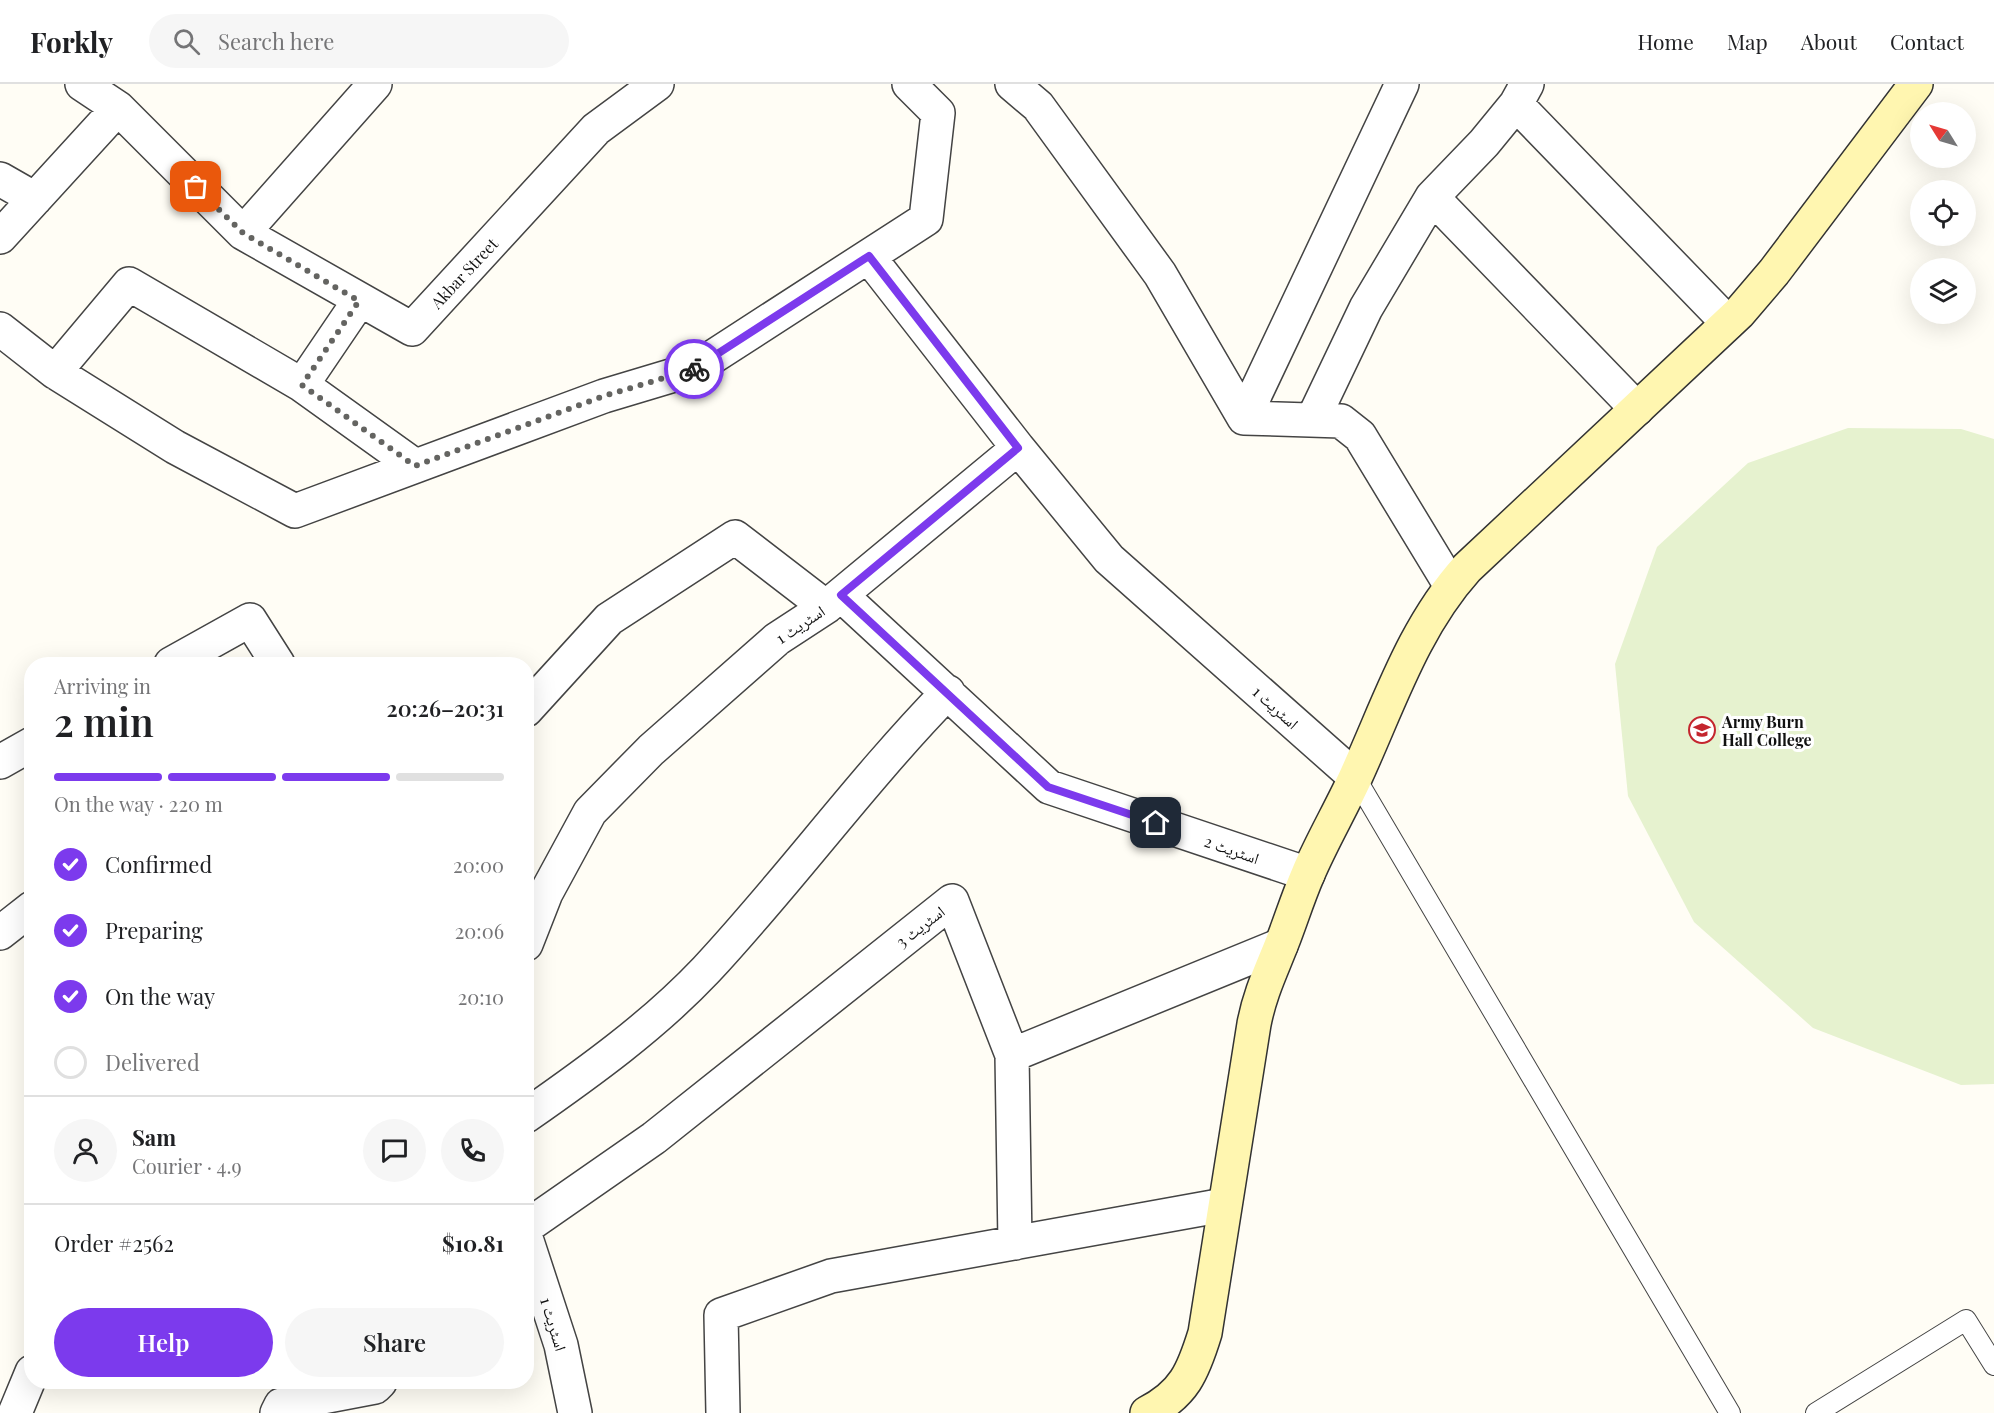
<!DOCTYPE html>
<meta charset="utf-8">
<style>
body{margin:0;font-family:"Playfair Display","Noto Naskh Arabic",serif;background:#f6f6f6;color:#202124;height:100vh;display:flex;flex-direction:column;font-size:22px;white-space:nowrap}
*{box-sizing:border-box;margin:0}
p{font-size:20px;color:#757577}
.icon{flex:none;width:33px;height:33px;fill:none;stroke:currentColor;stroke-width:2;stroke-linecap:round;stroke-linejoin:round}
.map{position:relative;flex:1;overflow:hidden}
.drawer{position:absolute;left:24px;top:573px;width:510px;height:732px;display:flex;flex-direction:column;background:#fff;border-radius:24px;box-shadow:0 6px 24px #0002}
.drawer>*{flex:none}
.needle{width:39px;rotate:307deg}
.buttons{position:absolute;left:1910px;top:18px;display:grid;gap:12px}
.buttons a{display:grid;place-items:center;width:66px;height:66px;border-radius:50%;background:#fff;box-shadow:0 6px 24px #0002;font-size:30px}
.pin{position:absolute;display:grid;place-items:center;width:51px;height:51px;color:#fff;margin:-26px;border-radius:12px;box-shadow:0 3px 9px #0006}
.courier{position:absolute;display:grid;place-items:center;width:60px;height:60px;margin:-30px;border:4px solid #7c3aed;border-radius:50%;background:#fff;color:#222;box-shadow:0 2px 8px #0007}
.headline em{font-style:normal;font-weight:600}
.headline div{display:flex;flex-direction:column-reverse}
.headline{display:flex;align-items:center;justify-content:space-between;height:102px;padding:0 30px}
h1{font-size:39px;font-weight:600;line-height:45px}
.bar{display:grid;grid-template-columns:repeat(4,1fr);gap:9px 6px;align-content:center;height:72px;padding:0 30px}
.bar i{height:8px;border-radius:4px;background:#e0e0e0}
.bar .current{background:#7c3aed}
.bar p{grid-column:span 4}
.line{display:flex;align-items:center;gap:15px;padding:0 30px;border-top:2px solid #e0e0e0}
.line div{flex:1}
.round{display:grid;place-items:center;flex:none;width:63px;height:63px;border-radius:32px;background:#f6f6f6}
ol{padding:0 30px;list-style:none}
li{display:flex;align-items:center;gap:18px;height:66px}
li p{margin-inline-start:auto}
li .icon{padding:6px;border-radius:50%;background:#7c3aed;color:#fff;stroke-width:4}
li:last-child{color:#757577}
li i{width:33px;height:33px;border:3px solid #e0e0e0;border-radius:50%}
.button{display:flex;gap:12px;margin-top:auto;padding:12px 30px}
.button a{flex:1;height:69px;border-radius:36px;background:#7c3aed;color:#fff;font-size:24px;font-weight:600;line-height:69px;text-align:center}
.button a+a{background:#f6f6f6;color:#202124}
header{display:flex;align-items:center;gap:36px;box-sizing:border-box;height:84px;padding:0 30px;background:#fff;border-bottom:2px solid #e0e0e0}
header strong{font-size:28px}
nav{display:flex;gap:33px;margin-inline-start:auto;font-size:21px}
.search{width:420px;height:54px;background:#f6f6f6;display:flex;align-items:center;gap:15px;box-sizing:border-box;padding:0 21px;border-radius:33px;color:#757577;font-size:22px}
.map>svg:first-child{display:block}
.pitch{fill:#e6f2cf}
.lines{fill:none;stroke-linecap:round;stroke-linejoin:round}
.lane-casing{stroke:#444;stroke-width:22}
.street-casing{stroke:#444;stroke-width:36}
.secondary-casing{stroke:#333;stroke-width:36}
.lane{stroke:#fff;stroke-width:20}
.street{stroke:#fff;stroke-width:33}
.secondary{stroke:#fff6b0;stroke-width:33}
.done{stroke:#646461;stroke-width:6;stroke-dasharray:0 10.8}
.route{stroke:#7c3aed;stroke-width:8}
.labels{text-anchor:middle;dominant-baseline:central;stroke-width:6;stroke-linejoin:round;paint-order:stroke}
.street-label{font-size:16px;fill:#111;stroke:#fff}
.poi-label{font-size:16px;font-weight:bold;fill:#111;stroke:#fff;text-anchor:start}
</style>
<header>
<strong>Forkly</strong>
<div class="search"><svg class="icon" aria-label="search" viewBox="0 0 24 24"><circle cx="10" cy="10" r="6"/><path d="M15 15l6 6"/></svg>Search here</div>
<nav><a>Home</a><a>Map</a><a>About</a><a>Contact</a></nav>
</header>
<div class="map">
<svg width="1994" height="1329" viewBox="0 0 1994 1329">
<rect width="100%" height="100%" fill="#fffdf5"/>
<path class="pitch" d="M1848,344L1961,345L1994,355V1000L1961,1001L1813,944L1694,838L1628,712L1615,580L1657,463L1748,379Z"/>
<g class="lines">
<defs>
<path id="lane" d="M1355,693L1730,1329
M1816,1329L1966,1236L1994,1281"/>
<path id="street" d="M82,0L118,24L243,149L412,245L596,45L657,0
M1012,0L1038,22L1160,190L1244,334L1341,337L1360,352L1451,502
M1516,20L1728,239
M0,95L35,115
M1432,113L1637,325
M243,149L375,0
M0,153L118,24
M869,173L1018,364L1109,475L1355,693
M0,245L55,288L129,200L302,301L415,382
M55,288L175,363L295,427L604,312L694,285L926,135L938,29L909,0
M302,301L359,217
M1244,334L1402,0
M1313,335L1366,224L1432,113L1484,59L1516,20L1527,0
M841,511L1049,703L1308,790
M171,580L250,536L278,580
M526,626L609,535L735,453L826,523
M0,678L32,660
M0,849L32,824
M526,860L546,809L590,728L651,666L777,555L826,523L1018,364
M1012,971L1281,861
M526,1032C589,988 653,942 706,886C790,796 862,696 948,608
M526,1143L654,1054L952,817L1012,971L1015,1159
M526,1154L561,1261L575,1329
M15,1329L32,1288
M277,1329L281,1321L375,1303L380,1298
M723,1329L721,1231L831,1192L1224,1121"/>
<path id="secondary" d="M1147,1329C1184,1310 1193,1288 1205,1249L1254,940C1260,909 1271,887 1282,859C1291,836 1298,813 1308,790C1322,757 1341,725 1356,692C1389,620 1413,544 1467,484L1739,229L1774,188L1916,0"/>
</defs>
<use href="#lane" class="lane-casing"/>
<use href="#street" class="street-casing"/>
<use href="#secondary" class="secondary-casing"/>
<use href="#lane" class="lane"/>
<use href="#street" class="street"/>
<use href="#secondary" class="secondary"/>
</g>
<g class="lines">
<path class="done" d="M196,103L243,149L359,217L302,301L415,382L604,312L694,285"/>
<path class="route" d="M694,285L869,172L1018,364L841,511L1048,703L1156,739"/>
</g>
<defs>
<symbol id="university-ring" viewBox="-11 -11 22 22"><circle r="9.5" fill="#fff" stroke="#c4262e" stroke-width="1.5"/><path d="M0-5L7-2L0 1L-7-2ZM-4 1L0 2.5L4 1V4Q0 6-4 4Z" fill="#c4262e"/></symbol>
</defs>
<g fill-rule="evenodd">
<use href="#university-ring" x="1687" y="631" width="30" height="30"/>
</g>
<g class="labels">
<g class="street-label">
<text transform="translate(464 189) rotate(-47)">Akbar Street</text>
<text transform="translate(800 540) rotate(-34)">اسٹریٹ 1</text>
<text transform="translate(1276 623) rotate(42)">اسٹریٹ 1</text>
<text transform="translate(1232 765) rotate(19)">اسٹریٹ 2</text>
<text transform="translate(920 842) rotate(-38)">اسٹریٹ 3</text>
<text transform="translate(554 1240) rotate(73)">اسٹریٹ 1</text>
</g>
<g class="poi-label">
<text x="1722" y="637">Army Burn<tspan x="1722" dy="18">Hall College</tspan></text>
</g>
</g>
</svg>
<div class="buttons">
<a><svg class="needle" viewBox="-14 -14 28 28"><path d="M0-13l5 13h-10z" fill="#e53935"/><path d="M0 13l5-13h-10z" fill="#757577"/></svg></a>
<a><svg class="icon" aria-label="locate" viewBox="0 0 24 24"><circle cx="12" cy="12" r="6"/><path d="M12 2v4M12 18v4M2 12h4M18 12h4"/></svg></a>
<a><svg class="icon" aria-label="layers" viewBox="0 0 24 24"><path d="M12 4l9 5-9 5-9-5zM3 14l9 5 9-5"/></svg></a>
</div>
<div class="pin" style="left:196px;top:103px;background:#ea580c"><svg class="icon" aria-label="bag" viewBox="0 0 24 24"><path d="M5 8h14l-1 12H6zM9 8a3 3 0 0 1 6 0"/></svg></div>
<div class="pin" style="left:1156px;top:739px;background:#1f2937"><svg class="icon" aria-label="home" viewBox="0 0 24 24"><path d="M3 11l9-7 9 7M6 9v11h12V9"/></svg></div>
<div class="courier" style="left:694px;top:285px"><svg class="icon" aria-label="bike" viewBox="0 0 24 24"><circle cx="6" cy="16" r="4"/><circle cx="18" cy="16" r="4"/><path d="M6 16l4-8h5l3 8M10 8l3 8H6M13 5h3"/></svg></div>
<section class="drawer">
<div class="headline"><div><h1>2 min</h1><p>Arriving in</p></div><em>20:26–20:31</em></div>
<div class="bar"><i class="current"></i><i class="current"></i><i class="current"></i><i></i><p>On the way · 220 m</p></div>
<ol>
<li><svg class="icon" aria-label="check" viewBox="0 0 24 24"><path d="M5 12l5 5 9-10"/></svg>Confirmed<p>20:00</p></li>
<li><svg class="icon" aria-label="check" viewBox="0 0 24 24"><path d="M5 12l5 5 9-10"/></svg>Preparing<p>20:06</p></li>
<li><svg class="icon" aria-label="check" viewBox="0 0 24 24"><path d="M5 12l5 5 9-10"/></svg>On the way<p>20:10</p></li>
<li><i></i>Delivered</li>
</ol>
<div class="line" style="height:108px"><a class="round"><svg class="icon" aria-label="person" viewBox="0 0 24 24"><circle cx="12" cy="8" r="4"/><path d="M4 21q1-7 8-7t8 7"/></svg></a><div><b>Sam</b><p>Courier · 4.9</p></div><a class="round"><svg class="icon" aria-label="chat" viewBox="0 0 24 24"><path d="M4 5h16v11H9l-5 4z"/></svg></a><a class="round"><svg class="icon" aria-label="phone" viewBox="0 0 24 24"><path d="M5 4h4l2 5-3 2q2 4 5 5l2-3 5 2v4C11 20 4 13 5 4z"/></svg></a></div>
<div class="line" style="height:78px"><div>Order #2562</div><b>$10.81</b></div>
<div class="button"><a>Help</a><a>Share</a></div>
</section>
</div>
